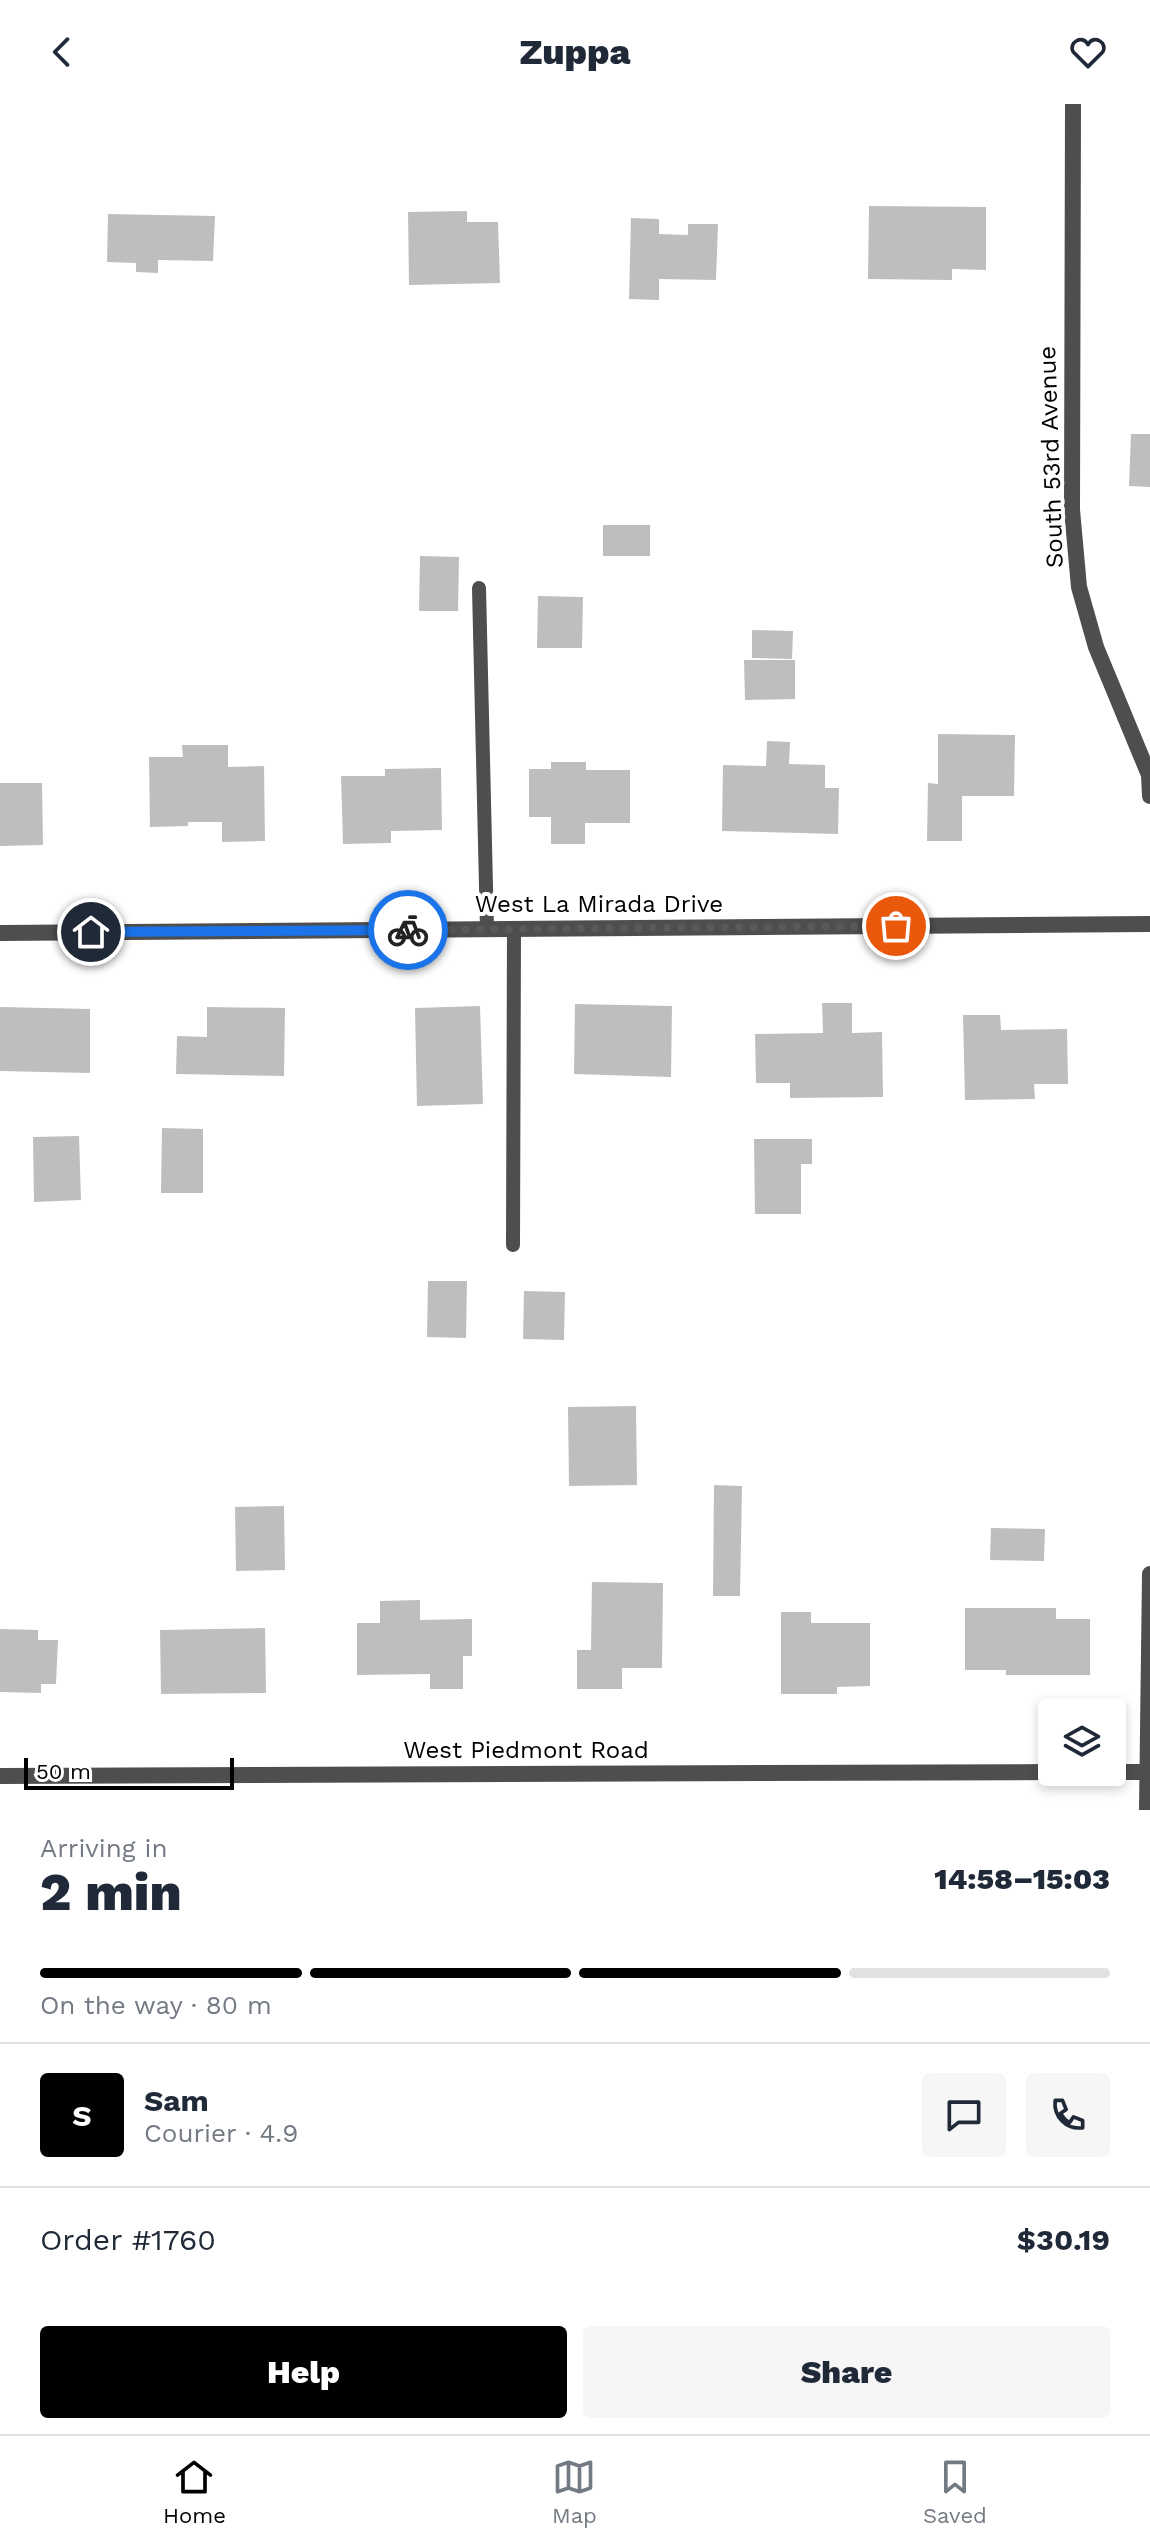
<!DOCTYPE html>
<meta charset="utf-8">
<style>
body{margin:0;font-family:"Work Sans",sans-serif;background:#f6f6f7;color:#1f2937;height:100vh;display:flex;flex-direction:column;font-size:30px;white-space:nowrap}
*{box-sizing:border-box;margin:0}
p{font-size:26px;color:#747a83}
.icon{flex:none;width:44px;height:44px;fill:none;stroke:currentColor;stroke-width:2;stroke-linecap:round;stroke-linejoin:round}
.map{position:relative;height:1706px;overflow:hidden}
.panel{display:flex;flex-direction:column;background:#fff;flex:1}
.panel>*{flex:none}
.fabs{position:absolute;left:1038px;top:1594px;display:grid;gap:16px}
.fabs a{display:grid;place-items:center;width:88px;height:88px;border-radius:8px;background:#fff;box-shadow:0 4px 12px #0003;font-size:40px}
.scale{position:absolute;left:24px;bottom:20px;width:210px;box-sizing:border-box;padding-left:8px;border:4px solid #000;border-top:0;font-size:22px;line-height:28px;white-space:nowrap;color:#000;-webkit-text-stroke:6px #fff;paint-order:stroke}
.pin{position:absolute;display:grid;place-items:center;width:68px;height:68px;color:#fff;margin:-34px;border:4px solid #fff;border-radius:50%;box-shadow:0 2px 8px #0007}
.courier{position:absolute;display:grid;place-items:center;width:80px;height:80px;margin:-40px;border:6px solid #1a73e8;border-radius:50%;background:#fff;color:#222;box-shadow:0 2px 10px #0007}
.head em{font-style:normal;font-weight:800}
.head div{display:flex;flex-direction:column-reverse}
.head{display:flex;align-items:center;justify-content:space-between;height:136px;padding:0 40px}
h1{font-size:52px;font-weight:800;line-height:60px}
.bar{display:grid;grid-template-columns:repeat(4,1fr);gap:12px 8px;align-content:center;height:96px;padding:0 40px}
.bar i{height:10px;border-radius:6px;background:#e0e1e3}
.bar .current{background:#000}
.bar p{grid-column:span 4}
.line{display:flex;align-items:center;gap:20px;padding:0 40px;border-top:2px solid #e0e1e3}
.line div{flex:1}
.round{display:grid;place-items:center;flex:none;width:84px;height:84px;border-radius:8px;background:#f6f6f7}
.primary-button{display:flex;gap:16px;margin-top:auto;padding:16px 40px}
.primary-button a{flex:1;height:92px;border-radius:8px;background:#000;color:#fff;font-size:32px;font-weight:800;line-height:92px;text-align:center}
.primary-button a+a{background:#f6f6f7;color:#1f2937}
header{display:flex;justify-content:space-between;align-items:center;height:104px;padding:0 40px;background:#fff;font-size:36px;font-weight:800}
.tab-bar{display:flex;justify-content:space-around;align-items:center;height:112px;border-top:2px solid #e0e1e3;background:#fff;font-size:22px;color:#747a83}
.tab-bar a{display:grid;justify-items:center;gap:4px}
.tab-bar .current{color:#000}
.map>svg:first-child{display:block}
.building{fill:#bebebe}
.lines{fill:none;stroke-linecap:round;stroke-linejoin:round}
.service{stroke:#4e4e4e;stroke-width:14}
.minor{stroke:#4e4e4e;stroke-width:16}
.done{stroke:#595959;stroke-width:8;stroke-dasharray:0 14.4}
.route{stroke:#1a73e8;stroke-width:10}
.labels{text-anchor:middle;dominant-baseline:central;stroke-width:8;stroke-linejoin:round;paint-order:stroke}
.street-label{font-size:24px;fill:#000;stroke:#fff}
</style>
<header><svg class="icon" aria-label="back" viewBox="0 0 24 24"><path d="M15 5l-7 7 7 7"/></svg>Zuppa<svg class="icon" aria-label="heart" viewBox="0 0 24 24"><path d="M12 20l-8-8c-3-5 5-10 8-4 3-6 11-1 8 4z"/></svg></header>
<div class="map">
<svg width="1150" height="1706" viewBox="0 0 1150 1706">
<rect width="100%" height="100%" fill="#fff"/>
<path class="building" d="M869,102L986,103V166L952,165V176L868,175Z
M467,107V118H498L500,179L409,181L408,108Z
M108,110L215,112L213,157L158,156V169L136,168V159L107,158Z
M631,114L659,115V130L688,131V120H718L716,176L659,175V196L629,195Z
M1131,330H1150V383L1129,382Z
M603,421H650V452H603Z
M420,452L459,453L458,507H419Z
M538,492L583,493L582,544H537Z
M752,526L793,527L792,555L752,554Z
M744,556H795V595L745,596Z
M938,630L1015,631L1014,692H962V737H927L928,679L938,680Z
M767,637L790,638L789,660L825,661V684H839L838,730L722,727L723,661L766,662Z
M182,641H228V663L264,662L265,737L222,738V718H188V722L150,723L149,653H183Z
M551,658H586V666H630V719H585V740H551V713H529V665H551Z
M441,664L442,726L391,727V739L343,740L341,672H385V665Z
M0,679H42L43,741L0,742Z
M822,899H852V929L882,928L883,993L790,994V979H756L755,930L823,929Z
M575,900L672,902L671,973L574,970Z
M480,902L483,1000L417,1002L415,904Z
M0,903L90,905V969L0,967Z
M207,903L285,904L284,972L176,970L177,932L207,933Z
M963,911H1000L1001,926L1067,925L1068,980H1034L1035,995L965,996Z
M162,1024L203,1025V1089H161Z
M79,1032L81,1096L34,1098L33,1033Z
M754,1035H812V1060H801V1110H755Z
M428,1177H467L466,1234L427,1233Z
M524,1187L565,1188L564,1236L523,1235Z
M636,1302L637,1381L569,1382L568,1303Z
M714,1381L742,1382L740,1492H713Z
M284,1402L285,1466L236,1467L235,1403Z
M991,1424L1045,1425L1044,1457L990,1456Z
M592,1478L663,1479L662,1564H622V1585H577V1546H591Z
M420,1496V1516L472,1515V1552H463V1585H430V1570L357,1571V1519H380V1497Z
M965,1504H1056V1515H1090V1571H1006V1566H965Z
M781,1508H811V1519H870V1582L837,1583V1590H781Z
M265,1524L266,1589L161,1590L160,1526Z
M0,1525L38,1526V1536H58L56,1580H41V1589L0,1588Z"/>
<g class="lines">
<path class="service" d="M479,484L487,825
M513,1141L514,825"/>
<path class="minor" d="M1073,0L1072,406L1079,483L1096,543L1149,671L1150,692
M0,829L1150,820
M1112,1668H1150
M0,1672L1052,1668
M1147,1706L1150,1470"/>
</g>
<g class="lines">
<path class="done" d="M408,826L896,822"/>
<path class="route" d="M91,828L408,826"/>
</g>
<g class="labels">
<g class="street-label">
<text transform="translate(1051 353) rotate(-92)">South 53rd Avenue</text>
<text x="599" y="800">West La Mirada Drive</text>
<text x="526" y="1646">West Piedmont Road</text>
</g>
</g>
</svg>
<div class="fabs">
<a><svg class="icon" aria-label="layers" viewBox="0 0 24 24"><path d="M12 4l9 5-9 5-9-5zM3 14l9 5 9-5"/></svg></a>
</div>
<div class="scale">50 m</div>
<div class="pin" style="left:896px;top:822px;background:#ea580c"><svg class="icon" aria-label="bag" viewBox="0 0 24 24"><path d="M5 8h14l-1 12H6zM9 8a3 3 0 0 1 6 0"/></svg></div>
<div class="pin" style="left:91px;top:828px;background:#1f2937"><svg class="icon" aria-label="home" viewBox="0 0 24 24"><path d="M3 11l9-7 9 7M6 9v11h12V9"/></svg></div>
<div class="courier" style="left:408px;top:826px"><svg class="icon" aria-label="bike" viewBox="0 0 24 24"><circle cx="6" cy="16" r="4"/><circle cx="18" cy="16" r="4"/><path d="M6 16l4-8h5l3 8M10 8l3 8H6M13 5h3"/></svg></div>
</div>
<section class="panel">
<div class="head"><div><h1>2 min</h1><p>Arriving in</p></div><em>14:58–15:03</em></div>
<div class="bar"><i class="current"></i><i class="current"></i><i class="current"></i><i></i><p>On the way · 80 m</p></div>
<div class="line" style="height:144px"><b class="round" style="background:#000;color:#fff">S</b><div><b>Sam</b><p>Courier · 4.9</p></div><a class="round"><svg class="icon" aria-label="chat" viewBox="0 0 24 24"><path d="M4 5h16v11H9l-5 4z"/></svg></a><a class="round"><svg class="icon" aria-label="phone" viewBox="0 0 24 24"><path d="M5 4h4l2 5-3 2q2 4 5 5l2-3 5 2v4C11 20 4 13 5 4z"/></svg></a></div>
<div class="line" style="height:104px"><div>Order #1760</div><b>$30.19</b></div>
<div class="primary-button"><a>Help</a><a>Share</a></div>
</section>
<nav class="tab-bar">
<a class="current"><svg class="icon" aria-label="home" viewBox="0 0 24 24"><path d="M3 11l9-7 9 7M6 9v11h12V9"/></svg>Home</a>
<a><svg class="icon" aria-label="map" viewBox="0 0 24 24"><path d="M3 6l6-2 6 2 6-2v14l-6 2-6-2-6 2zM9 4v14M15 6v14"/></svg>Map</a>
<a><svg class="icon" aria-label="saved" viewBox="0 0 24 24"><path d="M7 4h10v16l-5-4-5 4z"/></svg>Saved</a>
</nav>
